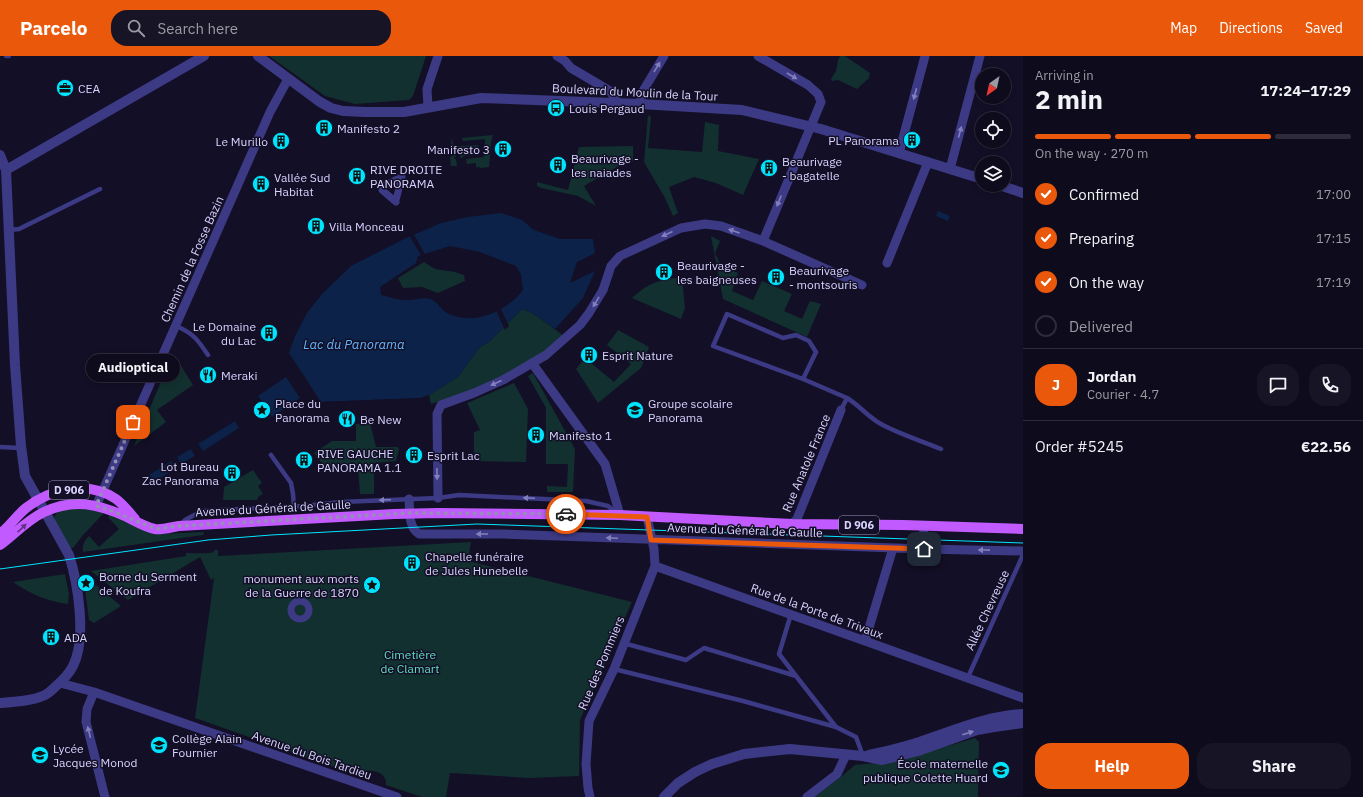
<!DOCTYPE html>
<meta charset="utf-8">
<style>
body{margin:0;font-family:"IBM Plex Sans",sans-serif;background:#171425;color:#f1f3f6;height:100vh;display:flex;flex-direction:column;font-size:15px;white-space:nowrap}
*{box-sizing:border-box;margin:0}
p{font-size:13px;color:#9b9ba3}
.icon{flex:none;width:22px;height:22px;fill:none;stroke:currentColor;stroke-width:2;stroke-linecap:round;stroke-linejoin:round}
.map{position:relative;flex:1;overflow:hidden}
.panel{display:flex;flex-direction:column;background:#0e0b1c;width:340px}
.panel>*{flex:none}
.needle{width:26px;rotate:213deg}
.tools{position:absolute;left:975px;top:12px;display:grid;gap:8px}
.tools a{display:grid;place-items:center;width:36px;height:36px;border-radius:50%;background:#0e0b1c;box-shadow:0 2px 6px #0003,0 0 0 1px #2e2b3b;font-size:20px}
.pin{position:absolute;display:grid;place-items:center;width:34px;height:34px;color:#fff;margin:-17px;border-radius:8px;box-shadow:0 2px 6px #0006}
.courier{position:absolute;display:grid;place-items:center;width:40px;height:40px;margin:-20px;border:3px solid #ea580c;border-radius:50%;background:#fff;color:#222;box-shadow:0 1px 5px #0007}
.bubble{position:absolute;height:28px;border-radius:14px;background:#0e0b1c;box-shadow:0 2px 6px #0003,0 0 0 1px #2e2b3b;font-size:13px;font-weight:700;line-height:28px;text-align:center}
.overview em{font-style:normal;font-weight:700}
.overview div{display:flex;flex-direction:column-reverse}
.overview{display:flex;align-items:center;justify-content:space-between;height:68px;padding:0 12px}
h1{font-size:26px;font-weight:700;line-height:30px}
.bar{display:grid;grid-template-columns:repeat(4,1fr);gap:6px 4px;align-content:center;height:48px;padding:0 12px}
.bar i{height:5px;border-radius:3px;background:#2e2b3b}
.bar .on{background:#ea580c}
.bar p{grid-column:span 4}
.line{display:flex;align-items:center;gap:10px;padding:0 12px;border-top:1px solid #2e2b3b}
.line div{flex:1}
.round{display:grid;place-items:center;flex:none;width:42px;height:42px;border-radius:16px;background:#171425}
ol{padding:0 12px;list-style:none}
li{display:flex;align-items:center;gap:12px;height:44px}
li p{margin-inline-start:auto}
li .icon{padding:4px;border-radius:50%;background:#ea580c;color:#fff;stroke-width:4}
li:last-child{color:#9b9ba3}
li i{width:22px;height:22px;border:2px solid #2e2b3b;border-radius:50%}
.button{display:flex;gap:8px;margin-top:auto;padding:8px 12px}
.button a{flex:1;height:46px;border-radius:16px;background:#ea580c;color:#fff;font-size:16px;font-weight:700;line-height:46px;text-align:center}
.button a+a{background:#171425;color:#f1f3f6}
header{display:flex;align-items:center;gap:24px;box-sizing:border-box;height:56px;padding:0 20px;background:#ea580c;color:#fff}
header strong{font-size:19px}
nav{display:flex;gap:22px;margin-inline-start:auto;font-size:14px}
.search{width:280px;height:36px;background:#171425;display:flex;align-items:center;gap:10px;box-sizing:border-box;padding:0 14px;border-radius:16px;color:#9b9ba3;font-size:15px}
main{display:flex;flex:1;min-height:0}
.map>svg:first-child{display:block}
.green{fill:#12302f}
.water{fill:#0c2248;fill-rule:evenodd}
.pier{fill:#130f26}
.lines{fill:none;stroke-linecap:round;stroke-linejoin:round}
.service{stroke:#3d3a85;stroke-width:4.5}
.pedestrian{stroke:#3d3a85;stroke-width:7}
.minor{stroke:#3d3a85;stroke-width:9}
.tertiary{stroke:#3d3a85;stroke-width:10}
.primary{stroke:#c25bff;stroke-width:10}
.tram{stroke:#00e5ff;stroke-width:1}
.oneway{fill:#837fbc}
.oneway2{fill:#623188}
.done{stroke:#948fb3;stroke-width:4;stroke-dasharray:0 7.2}
.route{stroke:#ea580c;stroke-width:5}
.labels{text-anchor:middle;dominant-baseline:central;stroke-width:3;stroke-linejoin:round;paint-order:stroke}
.shield{fill:#130f26;stroke:#9e99be;stroke-width:1}
.shield-label{font-size:11px;font-weight:bold;fill:#d9d4ff}
.poi-label{font-size:12px;fill:#d9d4ff;stroke:#130f26;text-anchor:start}
.street-label{font-size:12px;fill:#d9d4ff;stroke:#130f26}
.park-label{font-size:12px;fill:#5fe0c0;stroke:#130f26}
.water-label{font-size:13px;font-style:italic;fill:#62b6ff;stroke:#130f26}
</style>
<header>
<strong>Parcelo</strong>
<div class="search"><svg class="icon" aria-label="search" viewBox="0 0 24 24"><circle cx="10" cy="10" r="6"/><path d="M15 15l6 6"/></svg>Search here</div>
<nav><a>Map</a><a>Directions</a><a>Saved</a></nav>
</header>
<main>
<div class="map">
<svg width="1023" height="741" viewBox="0 0 1023 741">
<rect width="100%" height="100%" fill="#130f26"/>
<path class="green" d="M269,0H426L413,40L409,44L355,48L325,40Z
M840,0H845L870,17L869,22L857,33L838,24L832,25L831,23L836,15L838,4Z
M648,59L651,61L648,92L702,96L705,66L719,69L718,95L759,103L743,139L716,127L694,121L669,131L678,157L673,160L665,142L644,106Z
M493,79L491,87L489,111L481,112L478,111L476,112V107L467,108L466,103L484,101L485,83L463,85L462,82Z
M452,83L456,101H454V103H456L457,110H451L450,101L453,100L451,84Z
M478,89V98L463,100V102H461L457,96V90Z
M633,90V105H627L584,130L596,150L578,140L541,132L537,130V126L568,134L579,91Z
M711,180L720,185L715,197L720,208L738,217L732,235L753,244L762,225L792,238L784,255L802,263L810,245L821,248L807,281L723,243Z
M424,206L435,213L455,216L464,219L465,225L438,237L422,231L403,232L398,222Z
M682,221L685,252L681,263L632,242C651,225 658,225 682,221Z
M522,253L534,258L564,280C549,292 534,305 517,314C489,328 460,339 431,348L429,339L458,321L480,291L489,286Z
M618,274L649,291L641,312L598,347L576,313L585,302L614,326L631,308L607,289Z
M175,300L193,329L157,354L166,366L134,390L160,328Z
M533,317L575,393L573,436H547V430L567,431L568,408H546V352L528,320Z
M514,327L528,353L526,406L474,405V376L480,374L467,347Z
M370,367L376,391H398L399,394L396,405L374,407V438H360L358,412L324,410L314,397L332,385H356V368Z
M253,414L262,427L258,430L263,438L259,440L257,444H223L224,431Z
M83,452L105,456L83,479L73,492H70L54,463C56,451 73,453 83,452Z
M111,458L147,475L158,478L204,476L203,479L83,496C82,489 84,485 89,480L99,491L119,473L108,461Z
M471,486L468,505L632,546L580,664L579,720L529,722L450,717L446,741H422L386,729C387,718 376,714 367,715L360,720L195,662L214,522L211,524L200,501L128,544L91,515L186,500V497C193,497 210,498 214,496V494H218V500Z
M65,518L69,538L68,548C47,545 30,538 13,526Z
M96,529L121,550L94,567L89,564L85,533H91Z
M975,682L979,686L978,741H814L842,720L855,709L896,705Z"/>
<path class="water" d="M938,155L950,160L948,165L936,160Z
M501,157L522,164L534,174L560,183H593L595,197L577,206L570,227L595,215L583,242L555,273L534,258L522,253L489,286L480,291L458,321L429,339L421,342L321,346L289,297L295,280L307,257L322,238L351,210L404,183L441,167L468,161ZM450,190L480,196L516,210L521,219L523,234C507,255 475,270 449,258C441,255 439,246 430,243C423,241 416,244 409,244C400,245 390,241 381,239L380,231L416,207L418,200Z
M286,321L300,342L272,361L258,340Z
M235,365L239,372L203,395L198,388Z
M191,393L195,400L181,408L177,401Z
M171,405L176,412L154,426L149,419Z"/>
<path class="pier" d="M413,177L426,200L422,201L409,179Z
M500,251L509,270L505,274L496,254Z
M429,339V341L421,344L321,348V346L421,342Z"/>
<g class="lines">
<path class="service" d="M6,0H9
M9,174L19,173L100,133
M176,270C193,277 198,284 208,299
M803,323L713,290L727,258L783,282L796,279L809,285L816,296L803,323L847,342L841,354
M847,342C859,349 868,361 881,368C899,378 922,385 941,393
M0,391L21,392
M271,399L291,427L293,438L294,451
M181,468L185,464L202,455L304,450L341,446L438,442L459,439L586,445L608,450L617,457
M791,558L779,598L796,620
M623,587L686,604L704,592L796,620L836,671L856,681L863,700
M614,613L743,645L836,671
M968,621L1022,501L1023,495"/>
<path class="pedestrian" d="M396,146L382,134L383,130L402,121L396,144
M291 554a9 9 0 1 1 18 0a9 9 0 1 1-18 0Z"/>
<path class="minor" d="M557,0L565,5L571,12L610,35L618,47
M758,0L808,29L818,38L821,46L763,185
M640,48L643,35L664,0
M428,51L427,33L438,0
M899,97L925,0
M950,113L980,0
M887,207L928,106
M532,307L605,408L620,459
M438,442L437,358L441,349L474,337L503,324L546,299L580,269L589,257L603,234L611,210L620,200L681,172L705,168L721,170L763,185L862,229
M409,443C410,455 408,471 419,478H503L923,493L1023,495
M96,450L270,56L288,23
M647,461L654,493L655,510L879,590L1023,642
M792,468L797,463L841,354
M923,493L924,470
M865,585L893,492
M60,627L94,636L397,741
M94,636L87,653L86,666L105,741
M590,741L588,732L586,708L589,665L614,613L655,510
M807,741L837,718L846,699"/>
<path class="tertiary" d="M258,0L320,46L331,52L343,55L365,56H404L481,42L640,48L742,54L821,73L982,123
M0,99L6,114L15,309L21,390L25,420L69,499C78,527 87,583 73,610C69,618 62,625 55,631C52,634 49,637 45,639C32,645 15,646 0,647
M6,114L204,0
M999,129L1023,137
M869,699C888,695 907,691 925,684C958,673 988,660 1023,658
M664,741L678,727L695,716L712,708L744,698L790,693L863,700L882,704L918,695L977,674L994,671L1023,667"/>
<path class="primary" d="M0,478C10,470 16,460 26,452C50,433 89,424 116,443C123,448 129,456 135,463
M0,489C15,478 27,464 44,456C74,442 98,448 127,461C135,465 145,471 155,473C162,474 172,471 179,470L394,458L438,457L620,459L792,468L903,469L1023,473"/>
<path class="tram" d="M0,513L208,484L271,479L477,468L1023,487"/>
</g>
<defs><path id="oneway-solid" d="M-6-.8H1V-3.2L6.5 0L1 3.2V.8H-6Z"/></defs>
<g class="oneway">
<use href="#oneway-solid" transform="translate(657 11) rotate(-59)"/>
<use href="#oneway-solid" transform="translate(792 20) rotate(30)"/>
<use href="#oneway-solid" transform="translate(915 38) rotate(105)"/>
<use href="#oneway-solid" transform="translate(960 76) rotate(-75)"/>
<use href="#oneway-solid" transform="translate(779 145) rotate(112)"/>
<use href="#oneway-solid" transform="translate(734 175) rotate(-161)"/>
<use href="#oneway-solid" transform="translate(667 178) rotate(156)"/>
<use href="#oneway-solid" transform="translate(596 246) rotate(121)"/>
<use href="#oneway-solid" transform="translate(496 327) rotate(156)"/>
<use href="#oneway-solid" transform="translate(437 418) rotate(89)"/>
<use href="#oneway-solid" transform="translate(529 442) rotate(-177)"/>
<use href="#oneway-solid" transform="translate(385 444) rotate(178)"/>
<use href="#oneway-solid" transform="translate(482 478) rotate(-180)"/>
<use href="#oneway-solid" transform="translate(612 482) rotate(-178)"/>
<use href="#oneway-solid" transform="translate(984 494) rotate(-179)"/>
<use href="#oneway-solid" transform="translate(89 676) rotate(-104)"/>
<use href="#oneway-solid" transform="translate(968 677) rotate(-18)"/>
</g>
<use class="oneway2" href="#oneway-solid" transform="translate(22 472) rotate(-43)"/>
<g class="lines">
<path class="done" d="M133,366L96,450L110,454L156,473L179,470L410,457L566,458"/>
<path class="route" d="M566,458L647,461L651,484L924,493"/>
</g>
<defs>
<symbol id="office-disc" viewBox="-11 -11 22 22"><circle r="9.5" fill="#00e5ff" stroke="#130f26"/><path d="M-6-3h4V-5.5h4V-3h4V5H-6ZM-1-4.5V-3h2v-1.5ZM-6 0V1H6V0Z" fill="#111"/></symbol>
<symbol id="bus-disc" viewBox="-11 -11 22 22"><circle r="9.5" fill="#00e5ff" stroke="#130f26"/><path d="M-5-6H5V4H4V6H2V4H-2V6H-4V4H-5ZM-3.5-4V0h7V-4ZM-3.5 1.2v1.5H-2V1.2ZM2 1.2v1.5H3.5V1.2Z" fill="#111"/></symbol>
<symbol id="building-disc" viewBox="-11 -11 22 22"><circle r="9.5" fill="#00e5ff" stroke="#130f26"/><path d="M-4-6H4V6H1V3H-1V6H-4ZM-2.5-4.3h1.7v1.8h-1.7ZM.8-4.3h1.7v1.8H.8ZM-2.5-1h1.7V.8h-1.7ZM.8-1h1.7V.8H.8Z" fill="#111"/></symbol>
<symbol id="restaurant-disc" viewBox="-11 -11 22 22"><circle r="9.5" fill="#00e5ff" stroke="#130f26"/><path d="M-5-6h1v4h1v-4h1v4h1v-4h1v5L-1.5 .5V6h-2V.5L-5-1ZM5-6V6H3V1.5H1.5Q1.5-4 5-6Z" fill="#111"/></symbol>
<symbol id="sight-disc" viewBox="-11 -11 22 22"><circle r="9.5" fill="#00e5ff" stroke="#130f26"/><path d="M0-6L1.8-2.2L6-1.7L2.9 1.2L3.7 5.4L0 3.3L-3.7 5.4L-2.9 1.2L-6-1.7L-1.8-2.2Z" fill="#111"/></symbol>
<symbol id="school-disc" viewBox="-11 -11 22 22"><circle r="9.5" fill="#00e5ff" stroke="#130f26"/><path d="M0-5L7-2L0 1L-7-2ZM-4 1L0 2.5L4 1V4Q0 6-4 4Z" fill="#111"/></symbol>
</defs>
<g fill-rule="evenodd">
<use href="#office-disc" x="55" y="22" width="20" height="20"/>
<use href="#bus-disc" x="546" y="42" width="20" height="20"/>
<use href="#building-disc" x="314" y="62" width="20" height="20"/>
<use href="#building-disc" x="902" y="74" width="20" height="20"/>
<use href="#building-disc" x="271" y="75" width="20" height="20"/>
<use href="#building-disc" x="493" y="83" width="20" height="20"/>
<use href="#building-disc" x="548" y="99" width="20" height="20"/>
<use href="#building-disc" x="759" y="102" width="20" height="20"/>
<use href="#building-disc" x="347" y="110" width="20" height="20"/>
<use href="#building-disc" x="251" y="118" width="20" height="20"/>
<use href="#building-disc" x="306" y="160" width="20" height="20"/>
<use href="#building-disc" x="654" y="206" width="20" height="20"/>
<use href="#building-disc" x="766" y="211" width="20" height="20"/>
<use href="#building-disc" x="259" y="267" width="20" height="20"/>
<use href="#building-disc" x="579" y="289" width="20" height="20"/>
<use href="#restaurant-disc" x="198" y="309" width="20" height="20"/>
<use href="#sight-disc" x="252" y="344" width="20" height="20"/>
<use href="#school-disc" x="625" y="344" width="20" height="20"/>
<use href="#restaurant-disc" x="337" y="353" width="20" height="20"/>
<use href="#building-disc" x="526" y="369" width="20" height="20"/>
<use href="#building-disc" x="404" y="389" width="20" height="20"/>
<use href="#building-disc" x="294" y="394" width="20" height="20"/>
<use href="#building-disc" x="222" y="407" width="20" height="20"/>
<use href="#building-disc" x="402" y="497" width="20" height="20"/>
<use href="#sight-disc" x="76" y="517" width="20" height="20"/>
<use href="#sight-disc" x="362" y="519" width="20" height="20"/>
<use href="#building-disc" x="41" y="571" width="20" height="20"/>
<use href="#school-disc" x="149" y="679" width="20" height="20"/>
<use href="#school-disc" x="30" y="689" width="20" height="20"/>
<use href="#school-disc" x="991" y="704" width="20" height="20"/>
</g>
<g class="labels">
<g class="shield">
<rect x="49" y="425" width="40" height="18" rx="3"/>
<rect x="839" y="460" width="40" height="18" rx="3"/>
</g>
<g class="shield-label">
<text x="69" y="434">D 906</text>
<text x="859" y="469">D 906</text>
</g>
<g class="poi-label">
<text x="78" y="32">CEA</text>
<text x="569" y="52">Louis Pergaud</text>
<text x="337" y="72">Manifesto 2</text>
<text x="899" y="84" text-anchor="end">PL Panorama</text>
<text x="268" y="85" text-anchor="end">Le Murillo</text>
<text x="490" y="93" text-anchor="end">Manifesto 3</text>
<text x="571" y="102">Beaurivage -<tspan x="571" dy="14">les naiades</tspan></text>
<text x="782" y="105">Beaurivage<tspan x="782" dy="14">- bagatelle</tspan></text>
<text x="370" y="113">RIVE DROITE<tspan x="370" dy="14">PANORAMA</tspan></text>
<text x="274" y="121">Vallée Sud<tspan x="274" dy="14">Habitat</tspan></text>
<text x="329" y="170">Villa Monceau</text>
<text x="677" y="209">Beaurivage -<tspan x="677" dy="14">les baigneuses</tspan></text>
<text x="789" y="214">Beaurivage<tspan x="789" dy="14">- montsouris</tspan></text>
<text x="256" y="270" text-anchor="end">Le Domaine<tspan x="256" dy="14">du Lac</tspan></text>
<text x="602" y="299">Esprit Nature</text>
<text x="221" y="319">Meraki</text>
<text x="275" y="347">Place du<tspan x="275" dy="14">Panorama</tspan></text>
<text x="648" y="347">Groupe scolaire<tspan x="648" dy="14">Panorama</tspan></text>
<text x="360" y="363">Be New</text>
<text x="549" y="379">Manifesto 1</text>
<text x="317" y="397">RIVE GAUCHE<tspan x="317" dy="14">PANORAMA 1.1</tspan></text>
<text x="427" y="399">Esprit Lac</text>
<text x="219" y="410" text-anchor="end">Lot Bureau<tspan x="219" dy="14">Zac Panorama</tspan></text>
<text x="425" y="500">Chapelle funéraire<tspan x="425" dy="14">de Jules Hunebelle</tspan></text>
<text x="99" y="520">Borne du Serment<tspan x="99" dy="14">de Koufra</tspan></text>
<text x="359" y="522" text-anchor="end">monument aux morts<tspan x="359" dy="14">de la Guerre de 1870</tspan></text>
<text x="64" y="581">ADA</text>
<text x="172" y="682">Collège Alain<tspan x="172" dy="14">Fournier</tspan></text>
<text x="53" y="692">Lycée<tspan x="53" dy="14">Jacques Monod</tspan></text>
<text x="988" y="707" text-anchor="end">École maternelle<tspan x="988" dy="14">publique Colette Huard</tspan></text>
</g>
<g class="street-label">
<text transform="translate(635 36) rotate(3)">Boulevard du Moulin de la Tour</text>
<text transform="translate(192 203) rotate(-66)">Chemin de la Fosse Bazin</text>
<text transform="translate(806 407) rotate(-67)">Rue Anatole France</text>
<text transform="translate(273 452) rotate(-3)">Avenue du Général de Gaulle</text>
<text transform="translate(745 474) rotate(2)">Avenue du Général de Gaulle</text>
<text transform="translate(987 554) rotate(-65)">Allée Chevreuse</text>
<text transform="translate(817 555) rotate(20)">Rue de la Porte de Trivaux</text>
<text transform="translate(601 607) rotate(-67)">Rue des Pommiers</text>
<text transform="translate(312 699) rotate(19)">Avenue du Bois Tardieu</text>
</g>
<g class="park-label">
<text x="410" y="598">Cimetière<tspan x="410" dy="14">de Clamart</tspan></text>
</g>
<g class="water-label">
<text x="354" y="288">Lac du Panorama</text>
</g>
</g>
</svg>
<div class="tools">
<a><svg class="needle" viewBox="-14 -14 28 28"><path d="M0-13l5 13h-10z" fill="#e53935"/><path d="M0 13l5-13h-10z" fill="#9b9ba3"/></svg></a>
<a><svg class="icon" aria-label="locate" viewBox="0 0 24 24"><circle cx="12" cy="12" r="6"/><path d="M12 2v4M12 18v4M2 12h4M18 12h4"/></svg></a>
<a><svg class="icon" aria-label="layers" viewBox="0 0 24 24"><path d="M12 4l9 5-9 5-9-5zM3 14l9 5 9-5"/></svg></a>
</div>
<div class="pin" style="left:133px;top:366px;background:#ea580c"><svg class="icon" aria-label="bag" viewBox="0 0 24 24"><path d="M5 8h14l-1 12H6zM9 8a3 3 0 0 1 6 0"/></svg></div>
<div class="pin" style="left:924px;top:493px;background:#1f2937"><svg class="icon" aria-label="home" viewBox="0 0 24 24"><path d="M3 11l9-7 9 7M6 9v11h12V9"/></svg></div>
<div class="courier" style="left:566px;top:458px"><svg class="icon" aria-label="car" viewBox="0 0 24 24"><path d="M5 17H2v-5l4-1 3-4h7l3 4 3 1v5h-3M9 17h6M6 11h13"/><circle cx="7" cy="17" r="2"/><circle cx="17" cy="17" r="2"/></svg></div>
<div class="bubble" style="left:86px;top:298px;width:94px">Audioptical</div>
</div>
<section class="panel">
<div class="overview"><div><h1>2 min</h1><p>Arriving in</p></div><em>17:24–17:29</em></div>
<div class="bar"><i class="on"></i><i class="on"></i><i class="on"></i><i></i><p>On the way · 270 m</p></div>
<ol>
<li><svg class="icon" aria-label="check" viewBox="0 0 24 24"><path d="M5 12l5 5 9-10"/></svg>Confirmed<p>17:00</p></li>
<li><svg class="icon" aria-label="check" viewBox="0 0 24 24"><path d="M5 12l5 5 9-10"/></svg>Preparing<p>17:15</p></li>
<li><svg class="icon" aria-label="check" viewBox="0 0 24 24"><path d="M5 12l5 5 9-10"/></svg>On the way<p>17:19</p></li>
<li><i></i>Delivered</li>
</ol>
<div class="line" style="height:72px"><b class="round" style="background:#ea580c;color:#fff">J</b><div><b>Jordan</b><p>Courier · 4.7</p></div><a class="round"><svg class="icon" aria-label="chat" viewBox="0 0 24 24"><path d="M4 5h16v11H9l-5 4z"/></svg></a><a class="round"><svg class="icon" aria-label="phone" viewBox="0 0 24 24"><path d="M5 4h4l2 5-3 2q2 4 5 5l2-3 5 2v4C11 20 4 13 5 4z"/></svg></a></div>
<div class="line" style="height:52px"><div>Order #5245</div><b>€22.56</b></div>
<div class="button"><a>Help</a><a>Share</a></div>
</section>
</main>
